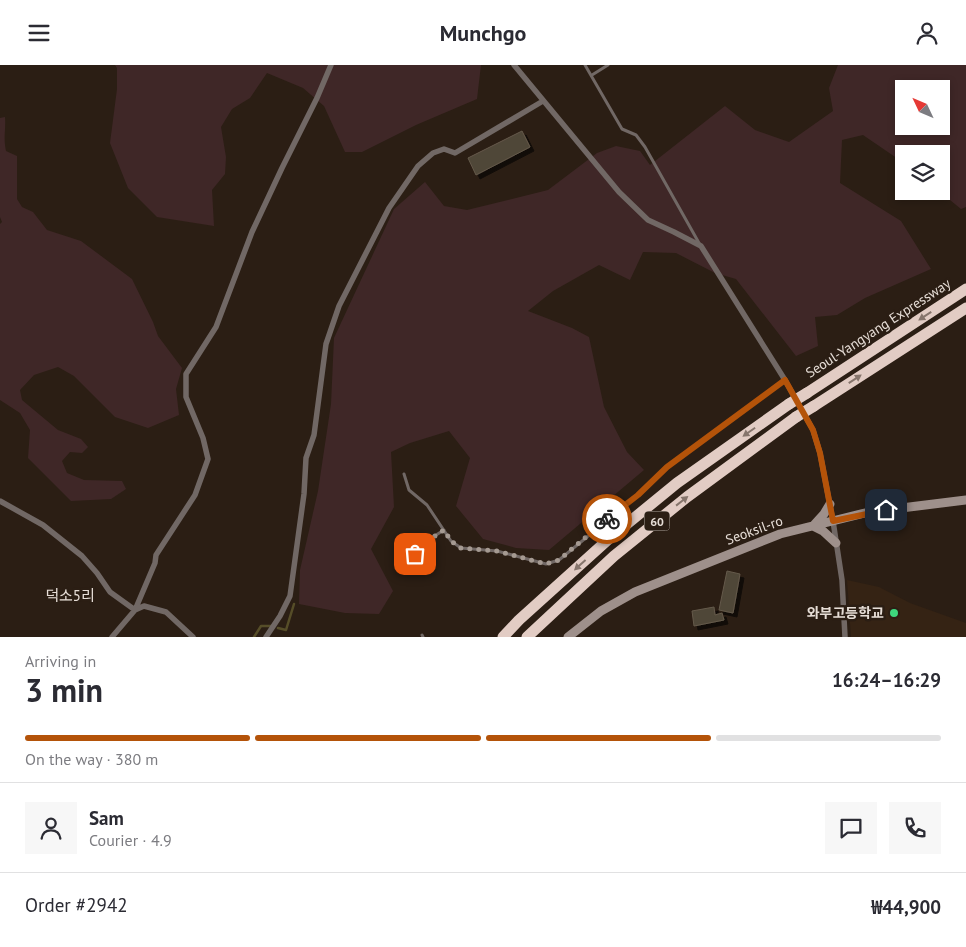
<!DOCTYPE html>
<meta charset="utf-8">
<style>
body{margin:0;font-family:"PT Sans","Noto Sans KR",sans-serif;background:#f7f7f7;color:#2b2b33;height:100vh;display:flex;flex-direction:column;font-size:19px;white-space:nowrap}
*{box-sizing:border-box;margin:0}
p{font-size:16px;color:#7c7c81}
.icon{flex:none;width:28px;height:28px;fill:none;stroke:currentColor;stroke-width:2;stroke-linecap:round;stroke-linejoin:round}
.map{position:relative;height:572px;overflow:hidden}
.side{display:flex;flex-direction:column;background:#fff;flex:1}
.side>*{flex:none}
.needle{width:32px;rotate:314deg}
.tools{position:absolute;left:895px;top:15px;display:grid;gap:10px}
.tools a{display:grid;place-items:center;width:55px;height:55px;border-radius:0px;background:#fff;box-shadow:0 2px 8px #0003;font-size:25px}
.pin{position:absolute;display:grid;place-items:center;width:42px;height:42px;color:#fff;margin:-21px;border-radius:10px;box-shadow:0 2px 8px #0006}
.courier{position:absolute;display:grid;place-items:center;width:50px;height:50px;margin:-25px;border:4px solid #b45309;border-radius:50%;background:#fff;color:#222;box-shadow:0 1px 6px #0007}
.head em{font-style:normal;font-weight:700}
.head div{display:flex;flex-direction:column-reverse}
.head{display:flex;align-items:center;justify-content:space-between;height:85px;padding:0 25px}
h1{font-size:32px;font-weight:700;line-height:38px}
.bar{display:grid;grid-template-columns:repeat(4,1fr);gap:8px 5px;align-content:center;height:60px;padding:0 25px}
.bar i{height:6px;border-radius:4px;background:#e1e1e2}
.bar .on{background:#b45309}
.bar p{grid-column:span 4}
.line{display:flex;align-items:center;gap:12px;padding:0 25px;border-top:1px solid #e1e1e2}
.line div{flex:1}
.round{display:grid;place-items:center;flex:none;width:52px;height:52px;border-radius:0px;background:#f7f7f7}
header{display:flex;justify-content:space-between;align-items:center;height:65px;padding:0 25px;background:#fff;font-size:22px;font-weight:700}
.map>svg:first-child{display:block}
.built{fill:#352314}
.green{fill:#3f2727;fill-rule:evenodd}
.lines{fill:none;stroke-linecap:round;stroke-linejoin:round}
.stream{stroke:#564d28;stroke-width:2.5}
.building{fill:#504637;stroke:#645a4b;filter:url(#shadow)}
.lane{stroke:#716865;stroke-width:3}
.street{stroke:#716865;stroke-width:5.5}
.secondary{stroke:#9e908b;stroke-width:9}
.highway{stroke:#e2ccc4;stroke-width:11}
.highway-bridge{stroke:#e2ccc4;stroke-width:11}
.oneway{fill:#86756c}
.done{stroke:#a59a92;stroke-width:5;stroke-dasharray:0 9}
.route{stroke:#b45309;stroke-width:6}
.poi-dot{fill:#3ed77d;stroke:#2b1e14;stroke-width:2}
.labels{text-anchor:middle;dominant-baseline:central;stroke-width:5;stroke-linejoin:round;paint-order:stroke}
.shield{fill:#2b1e14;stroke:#aea49c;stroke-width:1}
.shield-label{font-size:12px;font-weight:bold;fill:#e6ddd6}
.street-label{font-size:14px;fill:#e6ddd6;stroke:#2b1e14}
.poi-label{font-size:14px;font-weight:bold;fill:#e6ddd6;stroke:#2b1e14;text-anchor:end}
.neighbourhood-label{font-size:15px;fill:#e6ddd6;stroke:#2b1e14}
</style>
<header><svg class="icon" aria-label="menu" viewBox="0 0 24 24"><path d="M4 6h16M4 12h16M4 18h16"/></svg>Munchgo<svg class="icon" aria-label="person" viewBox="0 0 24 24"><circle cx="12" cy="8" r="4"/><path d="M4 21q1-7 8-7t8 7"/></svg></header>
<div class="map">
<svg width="966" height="572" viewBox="0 0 966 572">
<defs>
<filter id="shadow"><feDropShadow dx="4" dy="4" stdDeviation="0" flood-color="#0009"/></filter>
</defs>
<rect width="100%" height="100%" fill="#2b1e14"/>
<path class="built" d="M847,515L879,522L910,538L966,558V572H851Z"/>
<path class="green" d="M115,0H481L477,34L416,60L362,87H345L324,41L303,23L267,8L250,33L232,44L221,62L226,92L225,109L212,125L214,161L157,152L128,123L110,78L117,24V3Z
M838,0H966V142L961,144L939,126H941V89H904V98L863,70L842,75L840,118L901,156L931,204L865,233L837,250L815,252L818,281L796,291L736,214L715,208L676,188L643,187L630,215L599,200L553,226L528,246L572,263L589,272L604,342L627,387L644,405L549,485L516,483L483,474L456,441L470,393L449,366L410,378L391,387L394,442L371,484L393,526L379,549L345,548L299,539L300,505L318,426L331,339L334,273L394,144L425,117L444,141L467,145L548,125L597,88L616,81L640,86L650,100L725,41L755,65L789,77L833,46L829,23ZM904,24H941V61H904Z
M5,52C6,65 3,72 6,86L17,91V134L22,142L33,147L47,165L81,176L132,214L153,257L158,271L182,303L176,324L179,350L148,363L115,352L74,311L58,302L34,310L20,325L22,335L58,365L81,374L88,382L82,388L70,387L62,396L67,408L84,415L122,416L126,424L111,434L71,436L28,393L30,365L20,348L0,335V159L2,157L0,152V53Z"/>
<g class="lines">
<path class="stream" d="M278,563L286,565L294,539
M254,572L261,561H271"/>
</g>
<path class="building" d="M522,66L530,82L476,110L468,93Z
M727,506L740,509L733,548L719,545Z
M714,542L715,550L722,548L724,555L694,561L692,546Z"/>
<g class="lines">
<path class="lane" d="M585,0L622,64L636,70L645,82L699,178
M592,10L608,0
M404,409L409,425L427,440L451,476L461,483L497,486L546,499L559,495L638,430L667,402L785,315
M404,502L425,477L444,465
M422,570L423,572"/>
<path class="street" d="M514,0L619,127L648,155L674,167L701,181L785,315L813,365L820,388L833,456L842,515L845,572
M0,436L43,460L82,491L97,508L110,527L135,545L144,541L166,547L193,572
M112,572L135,545L155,498L156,490L195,430L208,394L203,373L186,332V309L216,262L252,167L282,103L317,33L331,0
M266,572L280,551L290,531L304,429L306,393L314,370L326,279L339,241L389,143L418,101L433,88L444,84L455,88L543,36"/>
<path class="secondary" d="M814,460L824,449L830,439
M813,461L823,466L836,478
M568,572L601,546L635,527L780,469L869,447L966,435"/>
<path class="highway" d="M807,328L966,224
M814,341L966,243
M503,572L519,555L611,472L677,418L789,339
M527,572L614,491L687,432L796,352"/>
<path class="highway-bridge" d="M789,339L807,328
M796,352L814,341"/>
</g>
<defs><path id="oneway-solid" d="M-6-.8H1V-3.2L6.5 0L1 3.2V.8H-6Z" transform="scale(1.25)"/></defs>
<g class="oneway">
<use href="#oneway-solid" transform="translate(925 251) rotate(147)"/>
<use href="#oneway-solid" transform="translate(855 314) rotate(-33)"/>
<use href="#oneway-solid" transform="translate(749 367) rotate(145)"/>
<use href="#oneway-solid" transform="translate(682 436) rotate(-38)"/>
<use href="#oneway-solid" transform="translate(580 500) rotate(138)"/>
</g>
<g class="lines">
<path class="done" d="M415,489L426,477L444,465L451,476L461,483L497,486L546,499L559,495L607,454"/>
<path class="route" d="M607,454L638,430L667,402L785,315L813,365L820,388L833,456L886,445"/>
</g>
<circle class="poi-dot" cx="894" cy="548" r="5"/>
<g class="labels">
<rect class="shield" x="644.5" y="446.5" width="25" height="19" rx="4"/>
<g class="shield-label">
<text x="657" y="456">60</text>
</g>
<g class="street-label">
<text transform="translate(878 263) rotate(-33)">Seoul-Yangyang Expressway</text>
<text transform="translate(754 465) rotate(-20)">Seoksil-ro</text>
</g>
<g class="poi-label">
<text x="884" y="548">와부고등학교</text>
</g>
<g class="neighbourhood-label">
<text x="70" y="530">덕소5리</text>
</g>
</g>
</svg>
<div class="tools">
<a><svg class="needle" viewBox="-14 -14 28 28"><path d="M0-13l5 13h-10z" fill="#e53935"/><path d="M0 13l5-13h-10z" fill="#7c7c81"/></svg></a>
<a><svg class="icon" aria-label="layers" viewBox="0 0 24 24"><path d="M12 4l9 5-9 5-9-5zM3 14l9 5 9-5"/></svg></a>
</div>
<div class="pin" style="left:415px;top:489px;background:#ea580c"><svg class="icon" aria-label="bag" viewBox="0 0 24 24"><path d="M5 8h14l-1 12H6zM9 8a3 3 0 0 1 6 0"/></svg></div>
<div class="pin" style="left:886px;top:445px;background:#1f2937"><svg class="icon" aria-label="home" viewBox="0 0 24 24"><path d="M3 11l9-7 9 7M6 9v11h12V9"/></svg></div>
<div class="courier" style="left:607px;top:454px"><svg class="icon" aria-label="bike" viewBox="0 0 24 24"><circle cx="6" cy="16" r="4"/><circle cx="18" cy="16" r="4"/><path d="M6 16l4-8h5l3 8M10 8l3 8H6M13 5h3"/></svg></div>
</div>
<section class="side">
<div class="head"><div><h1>3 min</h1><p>Arriving in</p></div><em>16:24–16:29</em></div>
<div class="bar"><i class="on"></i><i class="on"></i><i class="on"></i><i></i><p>On the way · 380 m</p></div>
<div class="line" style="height:90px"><a class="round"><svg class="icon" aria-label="person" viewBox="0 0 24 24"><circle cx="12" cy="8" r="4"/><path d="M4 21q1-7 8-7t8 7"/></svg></a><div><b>Sam</b><p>Courier · 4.9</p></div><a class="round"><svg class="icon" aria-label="chat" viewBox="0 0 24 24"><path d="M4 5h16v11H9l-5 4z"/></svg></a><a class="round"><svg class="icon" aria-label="phone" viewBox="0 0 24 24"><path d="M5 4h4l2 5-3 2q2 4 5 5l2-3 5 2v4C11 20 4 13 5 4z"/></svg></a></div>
<div class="line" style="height:65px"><div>Order #2942</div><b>₩44,900</b></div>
</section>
